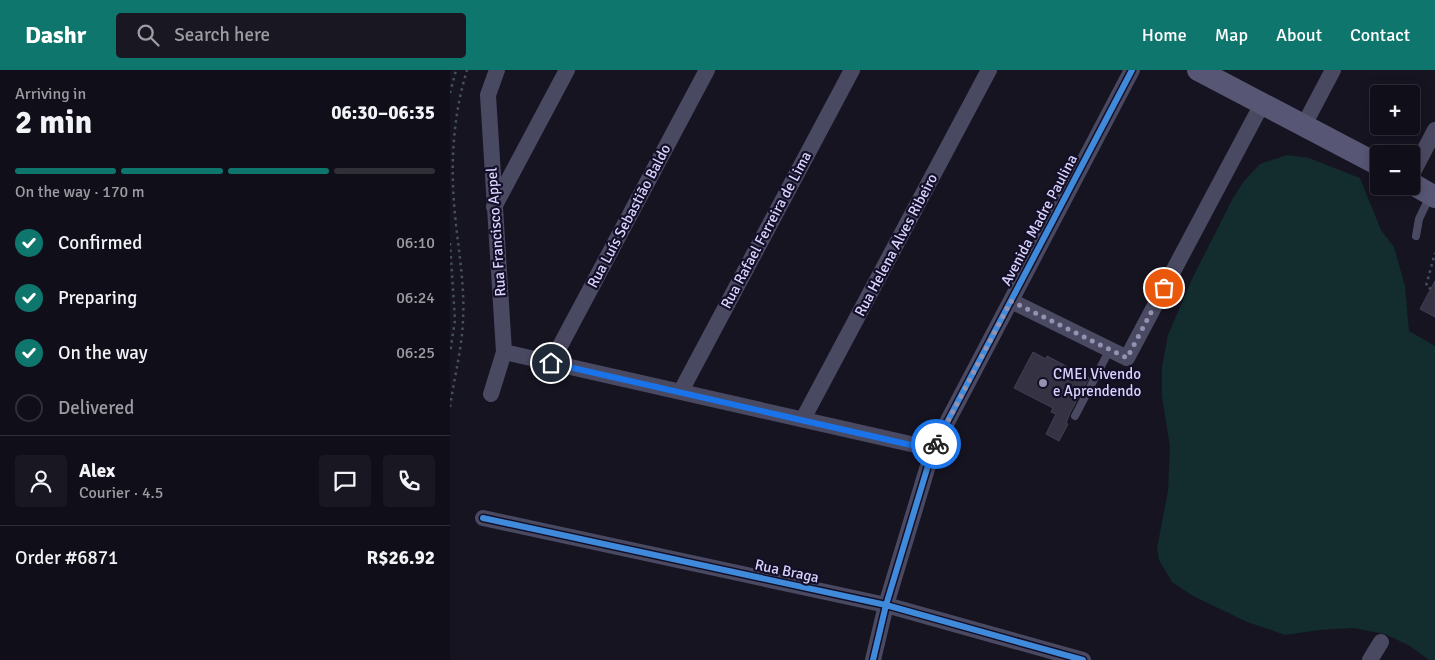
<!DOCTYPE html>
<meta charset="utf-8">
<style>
body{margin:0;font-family:Signika,sans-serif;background:#191822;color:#f1f3f6;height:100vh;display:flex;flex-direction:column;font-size:19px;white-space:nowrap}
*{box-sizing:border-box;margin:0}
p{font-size:16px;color:#9c9ca2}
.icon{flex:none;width:28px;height:28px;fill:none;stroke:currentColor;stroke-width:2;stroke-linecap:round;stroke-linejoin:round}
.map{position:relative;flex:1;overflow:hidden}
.details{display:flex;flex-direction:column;background:#100f19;width:450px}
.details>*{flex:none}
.buttons{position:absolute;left:920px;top:15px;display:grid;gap:10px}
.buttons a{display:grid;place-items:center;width:50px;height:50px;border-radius:5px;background:#100f19;box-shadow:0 2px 12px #0003,0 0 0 1px #302f38;font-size:25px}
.pin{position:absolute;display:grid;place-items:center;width:42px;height:42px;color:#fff;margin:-21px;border:2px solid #fff;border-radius:50%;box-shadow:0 1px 5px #0007}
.courier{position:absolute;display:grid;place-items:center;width:50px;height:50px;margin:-25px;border:4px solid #1a73e8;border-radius:50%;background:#fff;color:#222;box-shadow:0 1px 6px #0007}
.overview em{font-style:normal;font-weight:800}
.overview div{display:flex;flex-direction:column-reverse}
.overview{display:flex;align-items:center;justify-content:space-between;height:85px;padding:0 15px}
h1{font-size:32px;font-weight:800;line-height:38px}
.bar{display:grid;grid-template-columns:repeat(4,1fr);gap:8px 5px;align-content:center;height:60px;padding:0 15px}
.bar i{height:6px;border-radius:4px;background:#302f38}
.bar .on{background:#0f766e}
.bar p{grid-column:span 4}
.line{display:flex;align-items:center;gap:12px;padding:0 15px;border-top:1px solid #302f38}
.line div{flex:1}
.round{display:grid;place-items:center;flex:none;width:52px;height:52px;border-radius:5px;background:#191822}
ol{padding:0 15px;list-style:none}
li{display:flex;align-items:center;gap:15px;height:55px}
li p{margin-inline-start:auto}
li .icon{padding:5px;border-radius:50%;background:#0f766e;color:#fff;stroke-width:4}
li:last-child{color:#9c9ca2}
li i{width:28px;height:28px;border:2px solid #302f38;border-radius:50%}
header{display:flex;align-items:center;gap:30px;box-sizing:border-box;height:70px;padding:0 25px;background:#0f766e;color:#fff}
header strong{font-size:24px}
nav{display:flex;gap:28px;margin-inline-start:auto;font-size:18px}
.search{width:350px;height:45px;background:#191822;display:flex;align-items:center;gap:12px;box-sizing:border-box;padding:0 18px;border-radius:5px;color:#9c9ca2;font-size:19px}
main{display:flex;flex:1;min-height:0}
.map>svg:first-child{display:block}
.green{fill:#132c2d}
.building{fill:#343243;stroke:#433f54}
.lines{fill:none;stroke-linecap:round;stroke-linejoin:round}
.path{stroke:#44505f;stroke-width:2.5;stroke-dasharray:2.5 4;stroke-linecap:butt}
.lane{stroke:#4a4962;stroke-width:8}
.street{stroke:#4a4962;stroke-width:16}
.secondary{stroke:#575674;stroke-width:22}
.cycleway-casing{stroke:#130f26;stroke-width:9}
.cycleway{stroke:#408adc;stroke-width:6}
.done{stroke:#9591b1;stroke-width:5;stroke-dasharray:0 9}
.route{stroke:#1a73e8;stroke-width:6}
.poi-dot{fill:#9591b1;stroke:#130f26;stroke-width:2}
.labels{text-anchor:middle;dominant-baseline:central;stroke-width:4.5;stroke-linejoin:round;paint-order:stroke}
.street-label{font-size:15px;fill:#d9d4ff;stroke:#130f26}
.poi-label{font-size:15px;fill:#d9d4ff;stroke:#130f26;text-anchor:start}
</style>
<header>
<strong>Dashr</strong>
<div class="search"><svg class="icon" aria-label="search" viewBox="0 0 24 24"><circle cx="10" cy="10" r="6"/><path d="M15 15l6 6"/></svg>Search here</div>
<nav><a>Home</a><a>Map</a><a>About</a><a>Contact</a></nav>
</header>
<main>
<section class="details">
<div class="overview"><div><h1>2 min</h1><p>Arriving in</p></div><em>06:30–06:35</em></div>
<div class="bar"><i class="on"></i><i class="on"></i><i class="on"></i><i></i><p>On the way · 170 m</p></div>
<ol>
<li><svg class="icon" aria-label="check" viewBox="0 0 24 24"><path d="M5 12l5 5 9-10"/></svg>Confirmed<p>06:10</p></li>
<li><svg class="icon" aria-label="check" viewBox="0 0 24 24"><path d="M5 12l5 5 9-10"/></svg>Preparing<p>06:24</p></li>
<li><svg class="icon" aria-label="check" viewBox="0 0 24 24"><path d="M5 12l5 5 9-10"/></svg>On the way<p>06:25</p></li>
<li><i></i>Delivered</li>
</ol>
<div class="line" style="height:90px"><a class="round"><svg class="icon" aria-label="person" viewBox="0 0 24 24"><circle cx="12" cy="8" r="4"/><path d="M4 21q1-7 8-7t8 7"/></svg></a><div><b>Alex</b><p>Courier · 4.5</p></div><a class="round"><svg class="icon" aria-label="chat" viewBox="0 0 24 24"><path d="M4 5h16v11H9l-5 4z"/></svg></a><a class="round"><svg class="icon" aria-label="phone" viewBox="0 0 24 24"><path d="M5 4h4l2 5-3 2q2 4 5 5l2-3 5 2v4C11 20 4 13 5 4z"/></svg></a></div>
<div class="line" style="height:65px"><div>Order #6871</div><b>R$26.92</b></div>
</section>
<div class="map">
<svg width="985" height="590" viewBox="0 0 985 590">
<rect width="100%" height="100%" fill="#161421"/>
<path class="green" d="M837,85L859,88L910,108L931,160L944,177L955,216L959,261L985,276V590H979L960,576L935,564L903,558L869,560L835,565L797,552L743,526L722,512L709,490L707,478L718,421L720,377L712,326V296L718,265L742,209L783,128L794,111L810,94Z"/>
<path class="building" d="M985,211V247L970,239Z
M583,282L596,289L597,286L639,308L620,343L616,353L618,354L609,371L596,364L606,344L601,342L603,338L564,318Z"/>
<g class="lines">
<path class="path" d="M0,23L6,0
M0,173L5,250L0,283
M981,219L976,216L985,183
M0,337C4,308 12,279 13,250C15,214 8,179 5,144C0,95 3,46 17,0"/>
<path class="lane" d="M966,166L969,149L980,126
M625,346L660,279"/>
<path class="street" d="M854,55L883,0
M961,106L985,60
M44,137L117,0
M561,231L677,288L812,34
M54,282L483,379
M101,293L257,0
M231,321L402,0
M41,324L54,282L38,25L47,0
M353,349L539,0
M33,448L436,535L633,590
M423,590L436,535L483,379L682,0
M920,590L931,572"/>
<path class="secondary" d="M748,0L929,95
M961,113L985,127"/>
<defs>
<path id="cycleway" d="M33,448L436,535L633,590
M423,590L436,535L483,379L682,0"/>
</defs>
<use href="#cycleway" class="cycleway-casing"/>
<use href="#cycleway" class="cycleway"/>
</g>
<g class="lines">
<path class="done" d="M486,374L561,231L677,288L714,218"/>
<path class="route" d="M101,293L483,380L486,374"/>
</g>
<circle class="poi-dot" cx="593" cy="313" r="5"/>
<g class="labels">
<g class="street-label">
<text transform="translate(179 146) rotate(-62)">Rua Luís Sebastião Baldo</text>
<text transform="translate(589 150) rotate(-62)">Avenida Madre Paulina</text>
<text transform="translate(316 160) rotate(-62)">Rua Rafael Ferreira de Lima</text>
<text transform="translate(46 162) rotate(-94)">Rua Francisco Appel</text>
<text transform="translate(446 175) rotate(-62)">Rua Helena Alves Ribeiro</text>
<text transform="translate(337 501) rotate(12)">Rua Braga</text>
</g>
<g class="poi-label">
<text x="603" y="304">CMEI Vivendo<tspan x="603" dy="17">e Aprendendo</tspan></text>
</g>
</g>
</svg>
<div class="buttons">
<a>+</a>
<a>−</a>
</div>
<div class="pin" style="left:714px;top:218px;background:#ea580c"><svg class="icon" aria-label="bag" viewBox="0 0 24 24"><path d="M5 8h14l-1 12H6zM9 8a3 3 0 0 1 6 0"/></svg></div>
<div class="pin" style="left:101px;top:293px;background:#1f2937"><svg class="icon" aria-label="home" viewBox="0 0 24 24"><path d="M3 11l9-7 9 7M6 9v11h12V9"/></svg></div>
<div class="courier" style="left:486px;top:374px"><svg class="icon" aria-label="bike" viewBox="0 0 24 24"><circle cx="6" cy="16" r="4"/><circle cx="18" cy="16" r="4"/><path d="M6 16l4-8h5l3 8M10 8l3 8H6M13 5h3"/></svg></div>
</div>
</main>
